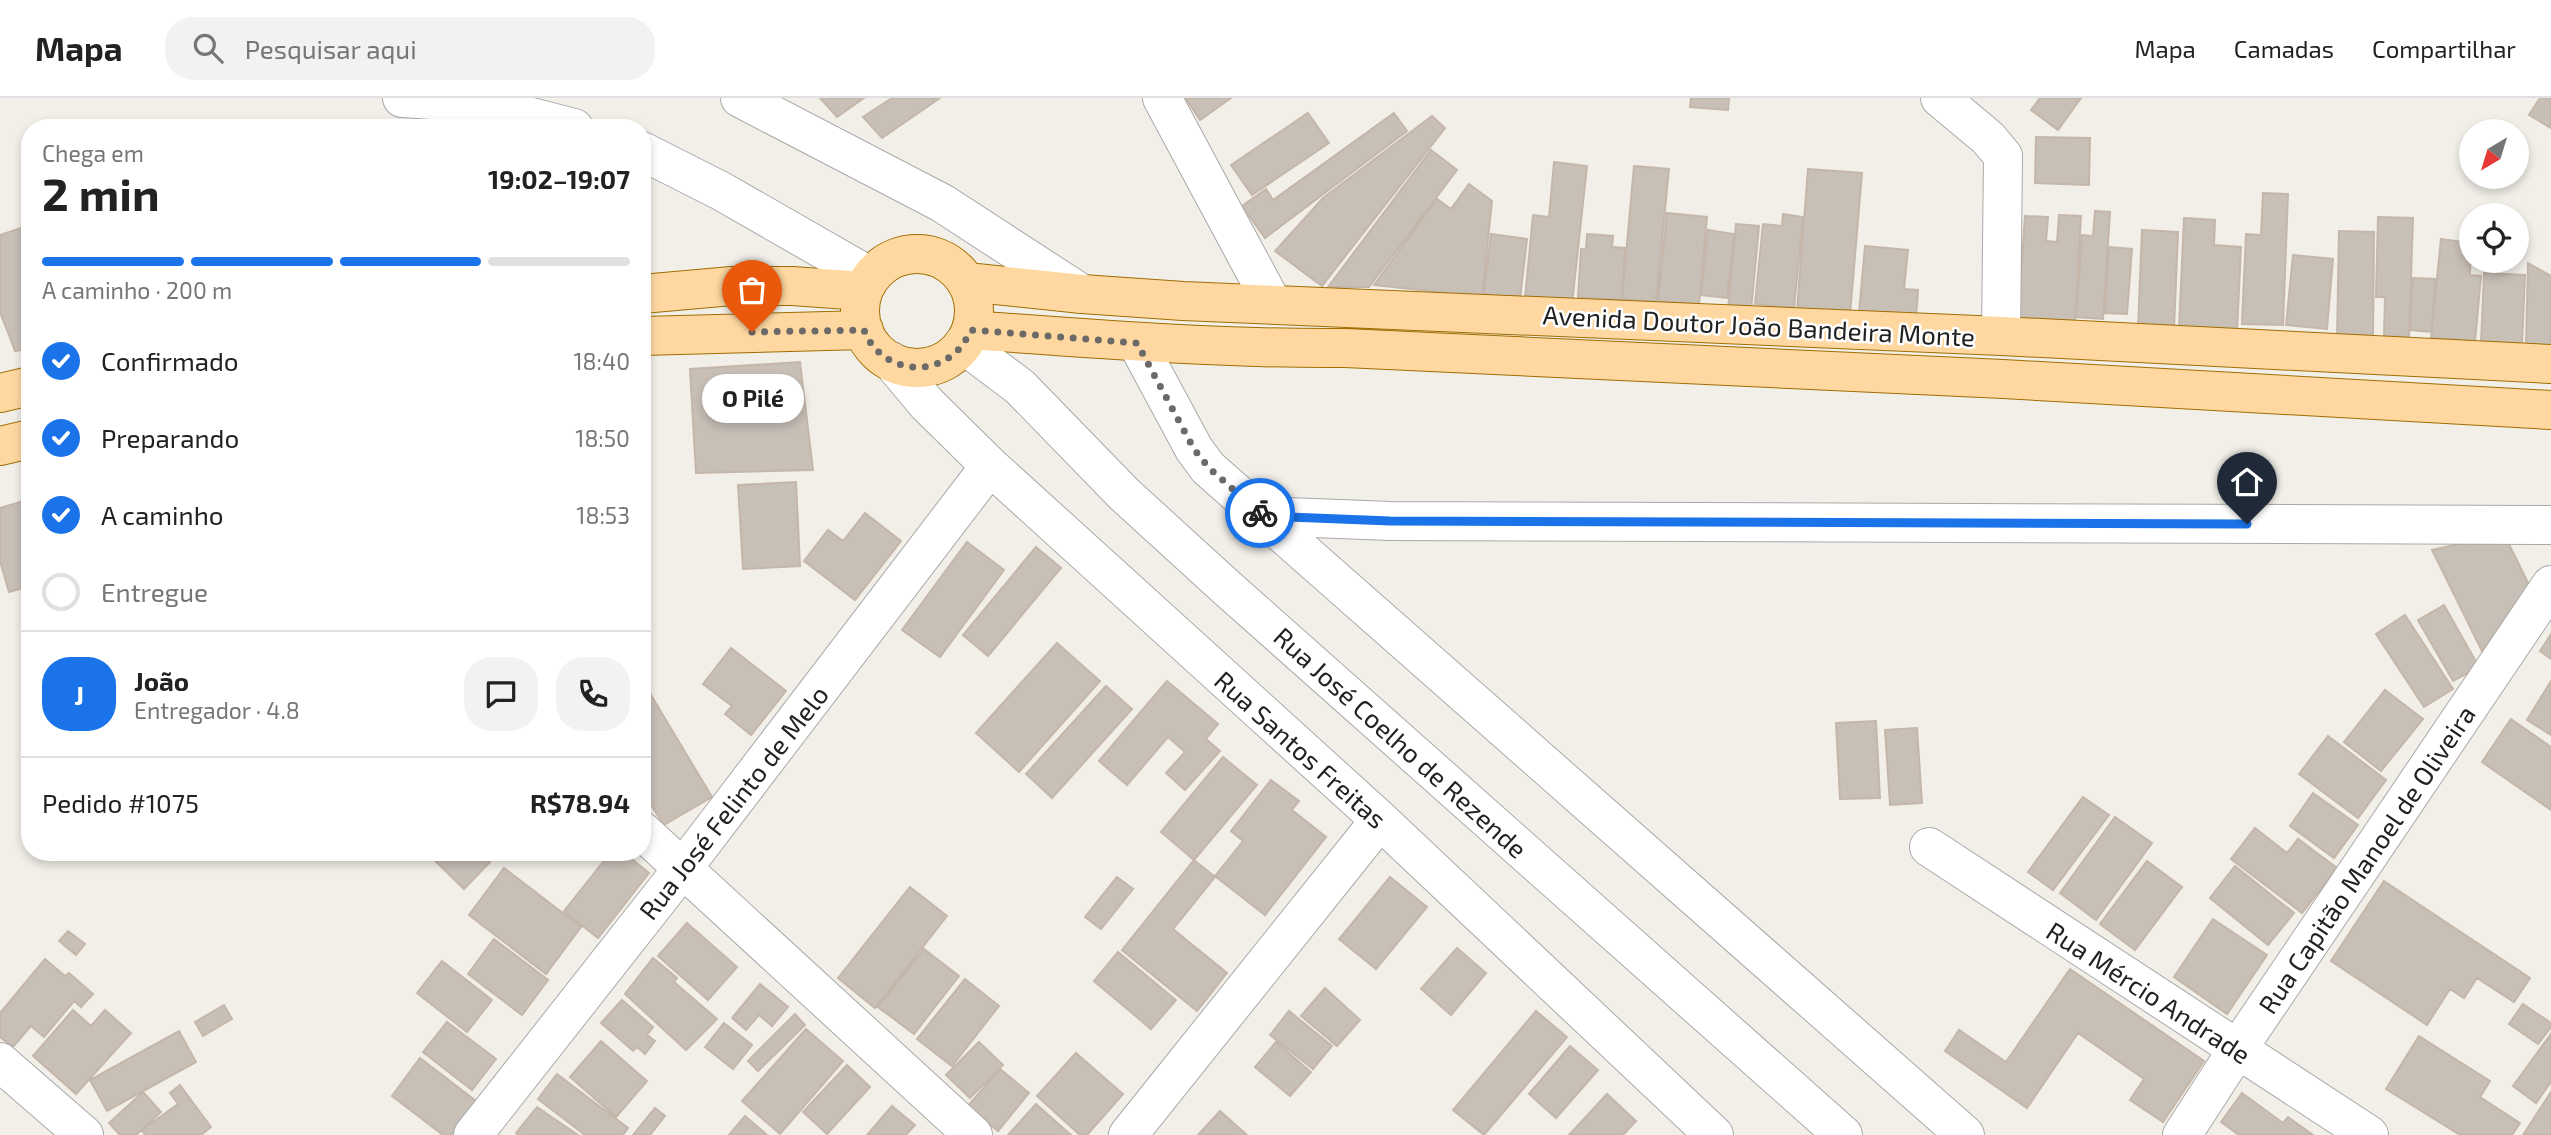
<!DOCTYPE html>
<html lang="pt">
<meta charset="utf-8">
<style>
body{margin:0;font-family:"Exo 2",sans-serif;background:#f2f2f2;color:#222;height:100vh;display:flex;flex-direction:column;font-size:26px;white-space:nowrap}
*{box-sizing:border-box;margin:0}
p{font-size:23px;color:#767676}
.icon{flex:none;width:38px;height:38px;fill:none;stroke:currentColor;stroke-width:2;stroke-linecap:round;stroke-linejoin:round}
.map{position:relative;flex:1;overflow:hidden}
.sheet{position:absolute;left:21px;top:21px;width:630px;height:742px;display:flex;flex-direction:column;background:#fff;border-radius:28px;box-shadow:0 4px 10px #0003}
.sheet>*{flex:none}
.needle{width:46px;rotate:218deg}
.tools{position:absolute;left:2459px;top:21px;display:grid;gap:14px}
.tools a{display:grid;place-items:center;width:70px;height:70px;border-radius:50%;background:#fff;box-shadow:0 4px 10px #0003;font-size:35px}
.pin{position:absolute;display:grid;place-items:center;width:60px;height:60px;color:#fff;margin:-72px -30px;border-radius:50% 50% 50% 0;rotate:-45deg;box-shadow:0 0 7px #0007}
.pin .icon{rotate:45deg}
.courier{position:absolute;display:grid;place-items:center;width:70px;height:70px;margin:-35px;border:5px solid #1a73e8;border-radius:50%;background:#fff;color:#222;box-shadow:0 2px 9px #0007}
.bubble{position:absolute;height:49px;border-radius:24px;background:#fff;box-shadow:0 4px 10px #0003;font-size:23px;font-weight:700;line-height:49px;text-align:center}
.head em{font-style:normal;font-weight:700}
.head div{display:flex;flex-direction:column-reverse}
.head{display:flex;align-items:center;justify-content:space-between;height:119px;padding:0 21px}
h1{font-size:46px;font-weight:700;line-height:52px}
.bar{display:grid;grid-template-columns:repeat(4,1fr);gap:10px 7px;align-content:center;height:84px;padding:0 21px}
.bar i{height:9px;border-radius:5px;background:#e0e0e0}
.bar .active{background:#1a73e8}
.bar p{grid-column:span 4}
.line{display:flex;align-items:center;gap:18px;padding:0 21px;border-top:2px solid #e0e0e0}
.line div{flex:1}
.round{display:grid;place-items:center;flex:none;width:74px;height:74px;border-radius:28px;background:#f2f2f2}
ol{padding:0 21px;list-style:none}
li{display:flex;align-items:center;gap:21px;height:77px}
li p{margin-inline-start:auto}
li .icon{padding:7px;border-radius:50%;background:#1a73e8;color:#fff;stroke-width:4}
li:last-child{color:#767676}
li i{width:38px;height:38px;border:4px solid #e0e0e0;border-radius:50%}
header{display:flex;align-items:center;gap:42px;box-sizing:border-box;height:98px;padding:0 35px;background:#fff;border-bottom:2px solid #e0e0e0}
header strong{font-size:33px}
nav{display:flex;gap:38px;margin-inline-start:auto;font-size:24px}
.search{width:490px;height:63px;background:#f2f2f2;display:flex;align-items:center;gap:18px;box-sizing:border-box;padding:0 24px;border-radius:28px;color:#767676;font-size:26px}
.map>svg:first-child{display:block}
.building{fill:#c8bfb7;stroke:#c5b6aa;stroke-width:2}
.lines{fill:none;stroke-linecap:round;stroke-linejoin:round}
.minor-casing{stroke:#a9a9a9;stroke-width:40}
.major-casing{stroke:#a06e00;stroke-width:40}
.minor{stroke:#fff;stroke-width:38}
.major{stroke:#ffd8a1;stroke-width:38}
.done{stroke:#6b6a68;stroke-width:7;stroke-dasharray:0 12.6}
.route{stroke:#1a73e8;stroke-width:9}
.labels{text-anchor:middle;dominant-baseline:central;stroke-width:5;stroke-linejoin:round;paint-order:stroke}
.street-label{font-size:26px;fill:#222;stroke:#fff}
</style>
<header>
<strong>Mapa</strong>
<div class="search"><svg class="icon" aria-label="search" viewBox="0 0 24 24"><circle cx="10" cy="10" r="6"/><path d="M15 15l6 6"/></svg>Pesquisar aqui</div>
<nav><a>Mapa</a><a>Camadas</a><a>Compartilhar</a></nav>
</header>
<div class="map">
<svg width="2551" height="1037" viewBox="0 0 2551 1037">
<rect width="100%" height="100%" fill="#f2efe9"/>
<path class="building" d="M820,0H864L837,19Z
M892,0H940L882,40L863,19Z
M1188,0H1231L1200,22L1186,1Z
M1691,0H1729L1728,12L1690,9Z
M2040,0H2081L2058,32L2031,12Z
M2540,0H2551V30L2529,17Z
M1308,15L1329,45L1252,97L1231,67Z
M1394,15L1407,33L1265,140L1242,108L1266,91L1273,102Z
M1432,18L1445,30L1322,188L1275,153L1323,100Z
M210,23L238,24V30H210Z
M119,24L120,30H65Z
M2036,39L2090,40L2089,87L2035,85Z
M1431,52L1457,72L1369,189H1328Z
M1554,64L1587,68L1572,206L1525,200L1533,117L1549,119Z
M1634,68L1669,71L1656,204L1622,201Z
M1808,71L1862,75L1850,217L1797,212Z
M1469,86L1492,103L1482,199L1374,187L1437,101L1451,111Z
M2263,95L2288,96L2283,227L2242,226L2246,136L2261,137Z
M2095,113L2110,114L2103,221L2076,219L2082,137L2093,138Z
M1667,115L1707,119L1699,207L1658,203Z
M1783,116L1803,119L1794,210L1755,206L1763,126L1782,128Z
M2059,117L2081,118L2075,224L2018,220L2025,118L2048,119L2046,143L2057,144Z
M2378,119L2413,120L2409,239L2384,238L2385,199H2376Z
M2184,120L2215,122L2214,147L2241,149L2237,233L2179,230Z
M1736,126L1759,128L1751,213L1728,211Z
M30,127V251L15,253L0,214V137Z
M1708,132L1734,136L1727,200L1701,197Z
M2142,132L2178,134L2174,231L2138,229Z
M2339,133L2374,134L2373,241L2337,240Z
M1491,136L1527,141L1520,201L1484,196Z
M1587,136L1613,138L1612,149L1625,150L1622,202L1578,199L1581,151L1586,152Z
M2441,141L2471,145L2470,177L2481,178L2475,244L2431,239Z
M1865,148L1908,152L1904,191L1918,192L1916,220L1859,214Z
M2109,149L2132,151L2127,216L2105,215Z
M2293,157L2333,161L2327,231L2286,227Z
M2528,165L2551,178V248L2526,247Z
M2484,175L2525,177L2522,247L2481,245Z
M2413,180L2435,181L2432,234L2410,232Z
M800,264L813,372L696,375L690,271Z
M796,384L800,468L743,471L738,387Z
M30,401V488L9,494L0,463V410Z
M865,415L901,443L855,502L804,463L828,432L843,443Z
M2504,436L2530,489L2482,553L2432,452Z
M967,444L1004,472L940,559L902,532Z
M1036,449L1061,470L988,558L963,537Z
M2444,507L2479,569L2453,583L2418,522Z
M2405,517L2453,591L2424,609L2376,536Z
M2551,536V561L2540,553Z
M1057,545L1100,583L1019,674L976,635Z
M731,550L786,593L751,637L725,616L732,608L703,586Z
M642,582L712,699L664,727L642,693Z
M1167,583L1218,626L1206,641L1220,653L1185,692L1166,675L1185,654L1168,639L1127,687L1099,663Z
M2551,583V637L2527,622Z
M1106,588L1132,611L1052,700L1026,676Z
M2385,592L2423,621L2381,673L2344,644Z
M2511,621L2551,649V712L2482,664Z
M1876,623L1880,700L1840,701L1836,625Z
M1917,630L1922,705L1890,707L1885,632Z
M2328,638L2386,682L2358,720L2299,676Z
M1223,659L1257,687L1194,762L1161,734Z
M1271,682L1299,703L1292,712L1326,739L1265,817L1215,778L1243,743L1231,733Z
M2313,695L2358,727L2334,760L2290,728Z
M2083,699L2109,717L2053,792L2028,774Z
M2115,719L2152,745L2096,822L2060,795Z
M2255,730L2287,755L2298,741L2337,770L2302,815L2231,761Z
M426,754H460L468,762L475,754H480L490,764L464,791Z
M611,754H623L649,775L598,840L564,813Z
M1194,762L1215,779L1173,831L1227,875L1197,913L1122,852Z
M2147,763L2182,789L2135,852L2100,826Z
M2235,768L2294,815L2268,847L2210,800Z
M504,770L581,829L546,876L469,817Z
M1117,779L1133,791L1101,831L1085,819Z
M1390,779L1427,809L1376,871L1339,841Z
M2384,783L2530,880L2514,904L2477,880L2464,900L2450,891L2427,927L2331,863Z
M910,789L947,818L875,910L838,880Z
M2213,821L2267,857L2227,916L2174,879Z
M687,825L737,869L708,902L658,858Z
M68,833L85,846L76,857L59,843Z
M494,841L548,882L522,917L468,876Z
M1457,850L1486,875L1451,917L1421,891Z
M924,851L959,878L914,936L878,909Z
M1118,854L1176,902L1151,931L1094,883Z
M653,860L677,880L674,884L717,921L686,952L625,896Z
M45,861L65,878L69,875L93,896L81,909L74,903L44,939L31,928L13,949L0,939V915Z
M442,863L492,902L467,934L417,895Z
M2070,871L2204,963L2163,1024L2130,1002L2144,981L2078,935L2027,1010L1945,953L1959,932L2006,964Z
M965,881L999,908L952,968L917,941Z
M760,886L788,909L772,928L759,917L746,932L732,920Z
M1325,890L1360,922L1337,948L1301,918Z
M622,902L653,929L647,937L655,943L645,956L637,949L633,953L601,925Z
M2523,906L2551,925V929L2538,946L2509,926Z
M224,907L232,921L203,938L195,924Z
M73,912L91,928L105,912L131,935L76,996L33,958Z
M1289,913L1332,948L1313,971L1270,937Z
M1536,913L1567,939L1484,1037L1453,1012Z
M795,916L805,927L758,973L748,963Z
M447,924L496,961L472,992L423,954Z
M724,925L752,947L733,971L705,949Z
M806,931L843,963L780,1036L742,1003Z
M179,933L196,964L107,1013L90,982Z
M2551,936V984L2536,1005L2513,988Z
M2419,938L2490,983L2480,999L2520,1025L2512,1037H2460L2386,991Z
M601,943L647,983L616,1019L570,979Z
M979,944L1003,967L970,1000L946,977Z
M1276,944L1311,974L1290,998L1255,969Z
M1570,948L1598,972L1556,1020L1529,996Z
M1076,955L1123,996L1087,1037H1080L1037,998Z
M420,960L476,1003L451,1037H443L392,998Z
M847,967L870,989L827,1036L803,1014Z
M1000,971L1029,995L998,1033L968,1008Z
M557,976L628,1030L623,1037H585L538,1001Z
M180,987L211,1029L201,1037H145L142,1032L178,1006L170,995Z
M143,994L161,1014L136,1037H120L109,1025Z
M2551,994V1037H2523Z
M2242,995L2283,1025L2288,1019L2313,1037H2239L2221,1024Z
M1607,996L1636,1023L1623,1037H1569Z
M1036,1006L1071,1037H1008Z
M892,1008L915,1027L906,1037H867Z
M537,1009L578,1037H519L516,1035Z
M655,1010L665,1018L650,1037H633Z
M1220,1013L1247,1037H1198Z
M745,1018L767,1037H729Z"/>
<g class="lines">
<defs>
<path id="minor" d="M402,0L477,5L574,30
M740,0L942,105L1082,196
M1162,0L1272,205
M1940,0L1988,40L2003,58L2001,238
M642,53L721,93L871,179
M1137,245L1194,351L1208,370L1965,1037
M963,246L1020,289L1124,396L1227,490L1843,1037
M891,263L927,306L990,368L1380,722L1714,1037
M1264,418L1390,423L2551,427
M642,733L973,1037
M1929,749L2369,1037
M0,964L84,1037
M473,1037L683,770L990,368
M1128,1037L1380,722
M2182,1037L2237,952L2551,487"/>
<path id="major" d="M860 213a57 57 0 1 1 114 0a57 57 0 1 1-114 0Z
M967,184L1082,196L1183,203L2001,238L2551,266
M642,196L732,188H792L863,193
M971,232C1096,241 1220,251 1345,250L2003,281L2551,312
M642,238L864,232
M0,295L30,288
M0,348L30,341"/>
</defs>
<use href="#minor" class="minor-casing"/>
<use href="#major" class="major-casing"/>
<use href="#minor" class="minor"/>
<use href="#major" class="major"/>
</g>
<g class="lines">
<path class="done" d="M752,234L864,232C877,267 921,281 951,258C961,251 966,242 971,232L1137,245L1194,351L1209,370L1260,415"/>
<path class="route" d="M1260,415L1264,418L1390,423L2247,426"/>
</g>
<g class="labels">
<g class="street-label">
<text transform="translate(1759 227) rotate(3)">Avenida Doutor João Bandeira Monte</text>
<text transform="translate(1401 644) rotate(42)">Rua José Coelho de Rezende</text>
<text transform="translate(1301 651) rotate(42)">Rua Santos Freitas</text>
<text transform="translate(733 704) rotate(-52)">Rua José Felinto de Melo</text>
<text transform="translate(2366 761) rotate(-56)">Rua Capitão Manoel de Oliveira</text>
<text transform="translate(2149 894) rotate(33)">Rua Mércio Andrade</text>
</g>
</g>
</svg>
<div class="tools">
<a><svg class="needle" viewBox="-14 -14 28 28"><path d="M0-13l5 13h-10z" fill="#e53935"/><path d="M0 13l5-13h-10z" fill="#767676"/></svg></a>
<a><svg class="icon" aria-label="locate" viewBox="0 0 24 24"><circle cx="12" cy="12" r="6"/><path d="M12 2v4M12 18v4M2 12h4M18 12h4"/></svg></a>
</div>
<div class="pin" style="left:752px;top:234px;background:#ea580c"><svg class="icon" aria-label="bag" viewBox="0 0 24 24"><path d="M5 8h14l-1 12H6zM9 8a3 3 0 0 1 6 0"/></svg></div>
<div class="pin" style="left:2247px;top:426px;background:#1f2937"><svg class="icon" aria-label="home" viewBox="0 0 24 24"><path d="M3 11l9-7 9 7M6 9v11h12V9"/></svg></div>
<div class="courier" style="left:1260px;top:415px"><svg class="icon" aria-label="bike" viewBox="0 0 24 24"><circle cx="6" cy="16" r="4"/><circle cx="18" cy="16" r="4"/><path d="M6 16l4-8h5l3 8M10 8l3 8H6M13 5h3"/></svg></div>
<div class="bubble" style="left:702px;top:276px;width:102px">O Pilé</div>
<section class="sheet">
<div class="head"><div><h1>2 min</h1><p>Chega em</p></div><em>19:02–19:07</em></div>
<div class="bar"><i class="active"></i><i class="active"></i><i class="active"></i><i></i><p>A caminho · 200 m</p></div>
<ol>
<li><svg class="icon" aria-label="check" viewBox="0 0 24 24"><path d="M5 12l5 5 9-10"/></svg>Confirmado<p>18:40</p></li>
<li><svg class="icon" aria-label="check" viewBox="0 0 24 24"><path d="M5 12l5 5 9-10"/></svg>Preparando<p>18:50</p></li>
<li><svg class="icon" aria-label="check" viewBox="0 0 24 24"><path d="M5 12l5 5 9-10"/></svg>A caminho<p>18:53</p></li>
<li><i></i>Entregue</li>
</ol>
<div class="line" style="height:126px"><b class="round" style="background:#1a73e8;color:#fff">J</b><div><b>João</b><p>Entregador · 4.8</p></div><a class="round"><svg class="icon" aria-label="chat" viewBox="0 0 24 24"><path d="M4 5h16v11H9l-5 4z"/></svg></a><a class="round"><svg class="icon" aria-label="phone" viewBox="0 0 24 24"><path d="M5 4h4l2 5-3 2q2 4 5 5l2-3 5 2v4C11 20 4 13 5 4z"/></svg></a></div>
<div class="line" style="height:91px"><div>Pedido #1075</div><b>R$78.94</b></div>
</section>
</div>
